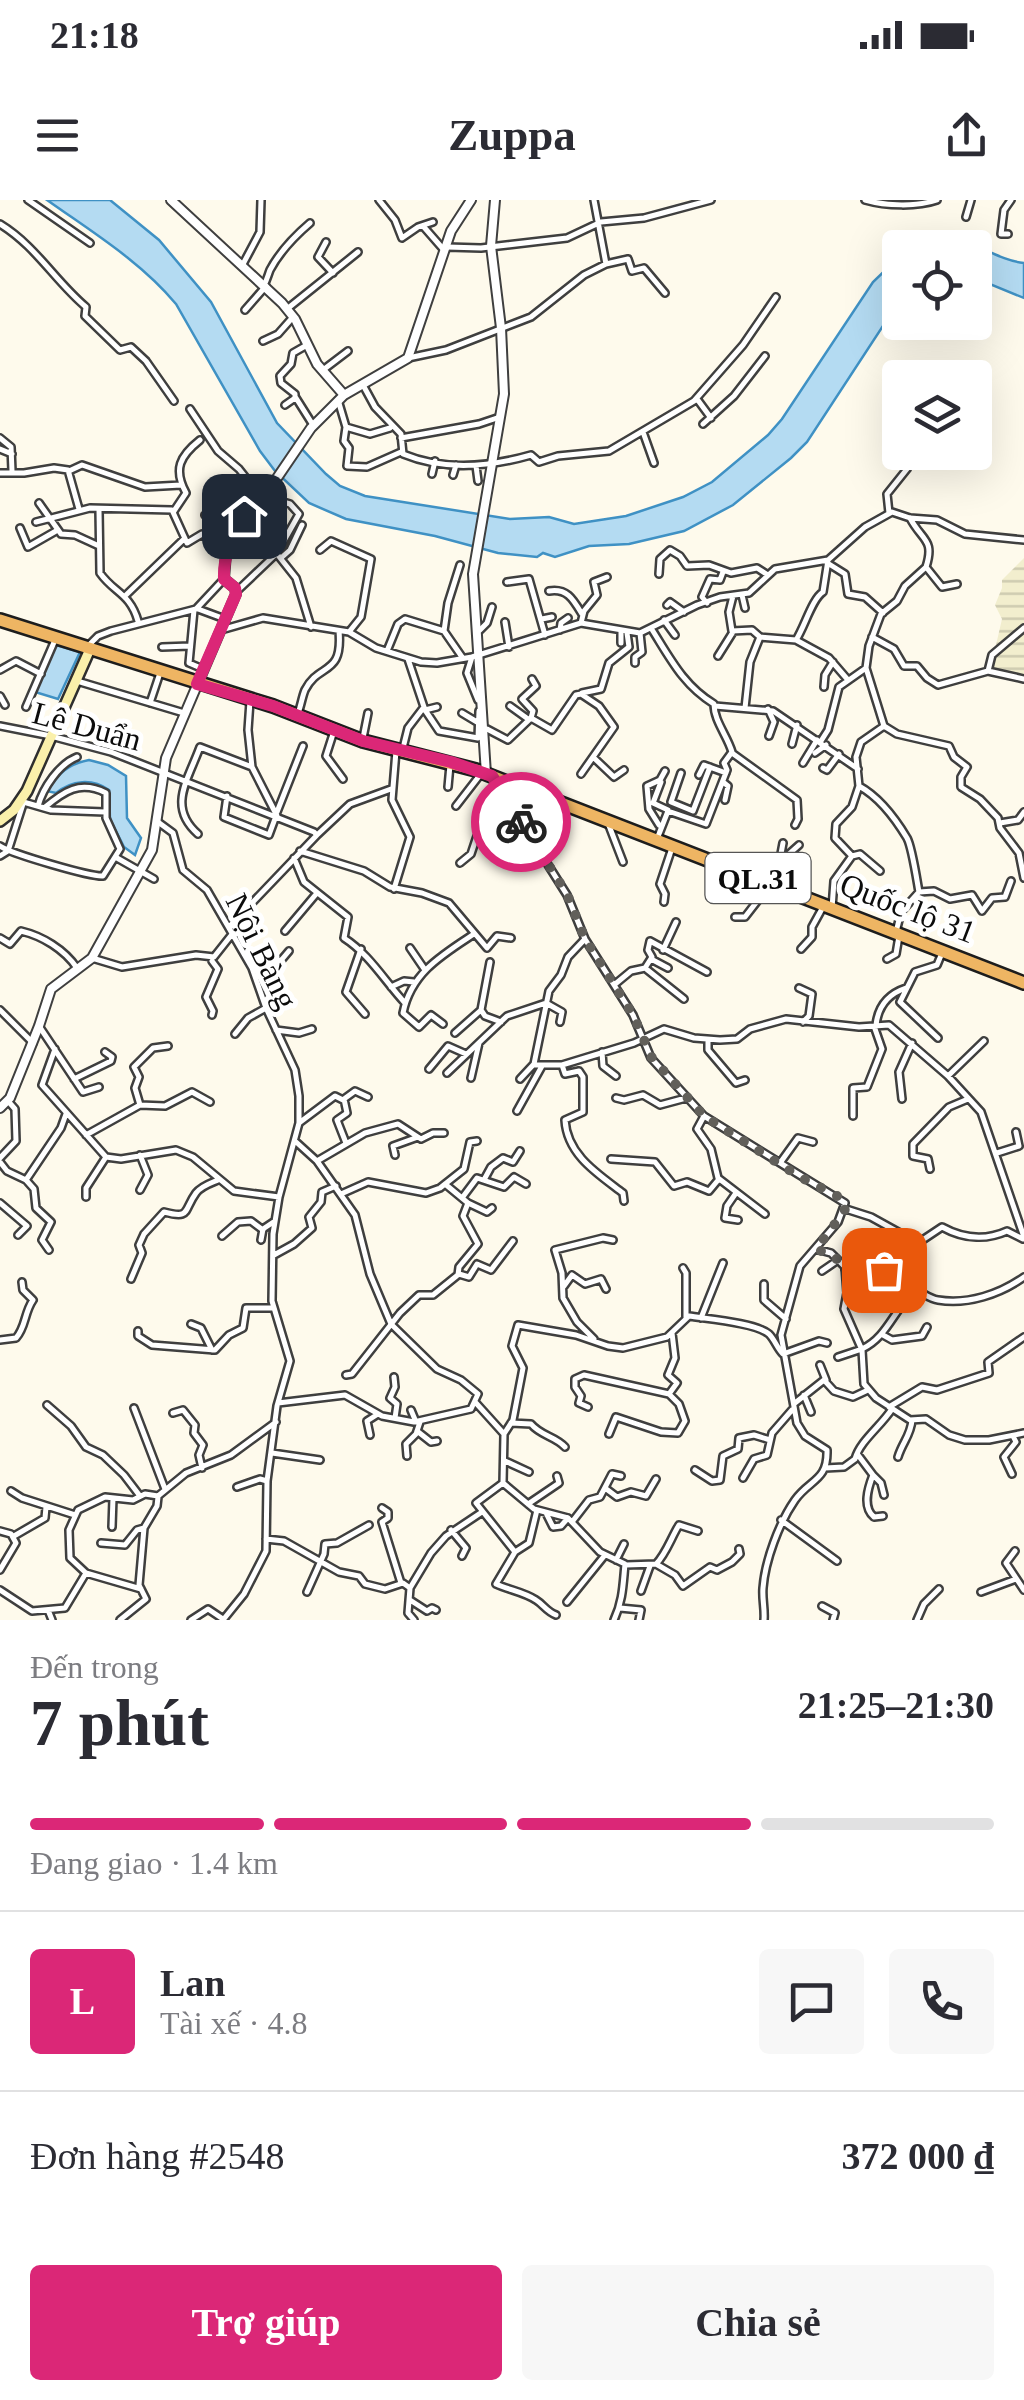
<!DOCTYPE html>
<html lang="vi">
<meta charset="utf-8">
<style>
body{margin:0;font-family:Georgia,serif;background:#f7f7f7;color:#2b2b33;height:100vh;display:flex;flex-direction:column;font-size:38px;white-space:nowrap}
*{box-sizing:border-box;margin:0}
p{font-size:32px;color:#7c7c81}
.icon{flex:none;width:55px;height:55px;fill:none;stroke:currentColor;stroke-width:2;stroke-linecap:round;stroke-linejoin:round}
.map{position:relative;height:1420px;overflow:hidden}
.drawer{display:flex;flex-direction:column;background:#fff;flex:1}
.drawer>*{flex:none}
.buttons{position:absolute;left:882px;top:30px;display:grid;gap:20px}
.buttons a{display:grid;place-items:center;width:110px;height:110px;border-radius:10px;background:#fff;box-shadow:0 10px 40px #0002;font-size:50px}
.pin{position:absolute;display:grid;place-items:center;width:85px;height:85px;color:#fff;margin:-42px;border-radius:20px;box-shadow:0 5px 15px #0006}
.courier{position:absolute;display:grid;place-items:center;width:100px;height:100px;margin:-50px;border:8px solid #db2777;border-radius:50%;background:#fff;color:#222;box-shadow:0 2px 12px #0007}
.headline em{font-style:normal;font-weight:700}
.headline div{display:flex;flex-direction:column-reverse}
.headline{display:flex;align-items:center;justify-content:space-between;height:170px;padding:0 30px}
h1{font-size:65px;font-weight:700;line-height:75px}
.bar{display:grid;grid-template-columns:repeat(4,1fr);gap:15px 10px;align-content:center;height:120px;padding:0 30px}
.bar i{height:12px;border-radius:8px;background:#e1e1e2}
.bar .selected{background:#db2777}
.bar p{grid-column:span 4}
.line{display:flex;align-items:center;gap:25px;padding:0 30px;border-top:2px solid #e1e1e2}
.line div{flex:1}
.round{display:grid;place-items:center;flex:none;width:105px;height:105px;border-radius:10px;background:#f7f7f7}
.cta{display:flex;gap:20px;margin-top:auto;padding:20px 30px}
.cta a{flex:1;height:115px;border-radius:10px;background:#db2777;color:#fff;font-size:40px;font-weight:700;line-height:115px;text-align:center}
.cta a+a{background:#f7f7f7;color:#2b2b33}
.status{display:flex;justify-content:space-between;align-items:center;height:70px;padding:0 50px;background:#fff;direction:ltr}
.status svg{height:28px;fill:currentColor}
header{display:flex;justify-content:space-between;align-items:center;height:130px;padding:0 30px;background:#fff;font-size:45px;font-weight:700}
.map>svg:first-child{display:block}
.farmland{fill:url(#farmland-rules)}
.water{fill:#b4dbf2;stroke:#3f91c4;stroke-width:2.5}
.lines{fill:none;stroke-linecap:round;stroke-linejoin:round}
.minor-casing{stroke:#3f3f3f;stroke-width:10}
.tertiary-casing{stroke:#3f3f3f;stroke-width:12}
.secondary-casing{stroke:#2e2e2e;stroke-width:14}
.trunk-casing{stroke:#1d1d1d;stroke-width:16}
.minor{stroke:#fff;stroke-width:5}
.tertiary{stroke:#fff;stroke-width:8}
.secondary{stroke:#faf0ab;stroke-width:9}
.trunk{stroke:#eeb563;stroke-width:11}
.done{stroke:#615f5a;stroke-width:10;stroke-dasharray:0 18}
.route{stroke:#db2777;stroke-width:12}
.labels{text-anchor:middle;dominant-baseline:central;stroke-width:10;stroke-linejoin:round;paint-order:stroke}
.shield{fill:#fff;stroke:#555;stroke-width:2.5}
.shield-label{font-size:30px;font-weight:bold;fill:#0c0c0c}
.street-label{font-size:32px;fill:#0c0c0c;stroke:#fff}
</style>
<div class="status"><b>21:18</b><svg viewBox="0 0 49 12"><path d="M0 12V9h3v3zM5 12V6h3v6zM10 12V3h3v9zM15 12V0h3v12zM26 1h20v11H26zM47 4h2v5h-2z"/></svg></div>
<header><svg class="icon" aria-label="menu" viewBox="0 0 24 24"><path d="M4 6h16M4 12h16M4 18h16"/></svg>Zuppa<svg class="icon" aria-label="share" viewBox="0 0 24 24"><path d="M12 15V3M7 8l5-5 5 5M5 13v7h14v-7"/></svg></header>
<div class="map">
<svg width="1024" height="1420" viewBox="0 0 1024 1420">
<defs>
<pattern id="farmland-rules" width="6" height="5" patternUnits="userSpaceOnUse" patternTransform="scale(2.5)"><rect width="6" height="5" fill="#f2eece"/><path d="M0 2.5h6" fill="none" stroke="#cecbb0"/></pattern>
</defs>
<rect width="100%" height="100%" fill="#fefaec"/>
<path class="farmland" d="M1024,358V478L990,471L1002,419L995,405L1002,388V380Z"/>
<path class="water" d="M47,0H110L159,40L211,102L277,223L326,274L340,286L365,296L510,319L549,317L574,324L626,316L683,297L712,282L768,235L782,219L873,82L900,56V100L807,242L791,258L733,305L684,331L629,344L589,346L555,357L543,353L537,357L498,353L435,336L346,319L309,303L275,271L260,251L176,104C140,61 92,32 47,0Z
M946,37C975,40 996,60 1024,63V98L975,78V48L911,47L922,40Z
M56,445L80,452L58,499L35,492Z
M89,560L108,565L126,576L127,618L141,638L135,655L124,647L110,619L109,590C92,578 72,580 56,593L46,591C59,574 67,564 89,560Z"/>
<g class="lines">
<defs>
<path id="minor" d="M28,0L90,43
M379,0L395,20L402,38L418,27L433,22
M594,0L606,64
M865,0C886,6 917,7 937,0
M966,17L971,0
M0,24C36,46 55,81 86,107L85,116L120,150L131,147L146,161L174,201
M423,26L444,50
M1008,34H1001L1004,10L1011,0
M326,42L318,57L333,73
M447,47L481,48L567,38L601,22L644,18L711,0
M242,66L260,32L261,0
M264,85C267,80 268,75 270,70C279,53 296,35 310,23
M287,109L358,52
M245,110L266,86
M263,141L278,134L293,117
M408,158L446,150L531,117L584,75L606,64L628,59L632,71L644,68L665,93
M323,170L348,151
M890,184L900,195
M363,185L375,207L401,234L403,254C444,271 489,267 531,255L539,262L558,256L609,251L694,201L743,145L776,97
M296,198L313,225
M975,198L978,197
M697,199L711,218
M338,200L346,227L344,241L349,248L347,266L367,267L401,252
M285,205L295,198V194L281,183L280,176L291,164L293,153L307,145
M190,209L218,251L239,269L258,293L236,332
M703,224L734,196L765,156
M346,227L370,234L390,228
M643,232L654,263
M0,238L11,247L12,271
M401,238L479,224L500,217
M0,249L12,254
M476,266L478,281
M69,271L82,265L145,287L181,285
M0,273H24L54,268L68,270L79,309
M432,274L435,261
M453,275L456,265
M39,303L61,334L75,335L99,346
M99,310L100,373C114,393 130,393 138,421
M174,311L186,293C173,269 180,256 200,240
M889,313L887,294L907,269L913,252
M205,315L236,332
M910,318C922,341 935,339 926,367L942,387L957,384
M36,322L90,308L172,310L187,343L202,334L226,353
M20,328L28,347L56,331
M320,350L331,341L371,359L361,417L349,432
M277,354L296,378L311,427
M281,358L290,350L302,325
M828,360L823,392C812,399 805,426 796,440L829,458L848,480
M829,364L845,374L848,394L865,397L883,413
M659,374L660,359L670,350L680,356L687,366L709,365L731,373L757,368L768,375
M507,382L529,379L545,435
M549,391C567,388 573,399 582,414
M236,392L277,353L299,314L290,304L270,298
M126,395L184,339
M742,395L745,408
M733,396L729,412L732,431L752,430L760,437L796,440
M707,403L702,397L710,379L720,380L723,372
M667,405L670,402L684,412
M198,409L225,419
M194,410L189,463L203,469
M542,419L552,417
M664,420L675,435
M505,422L509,447
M581,423L584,411L597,395L594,382L607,377
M651,428C670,458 683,485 714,504C714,521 727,535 732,552L724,563L727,570L706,624L668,611L657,639
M1024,428L992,455L988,471L1024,479
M221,430L263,418L349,432L376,448L421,462L437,463L472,457
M480,430L487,423L492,407
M560,430L561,423L568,418
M444,431L448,403L460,365
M872,437L894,449L904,466H917L927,478L938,485L988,471
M621,443V432
M89,445L98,436L111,431L196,409L224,379
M162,447L190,446
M387,451L398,424L405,419L444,431L462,457
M718,456L733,432
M408,459L425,510L439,531L478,538L479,511
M635,463V457L642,452L640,433
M0,470L16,461L41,474
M77,481L184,513
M824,487L825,475L833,462
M582,493L601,489L609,463L629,447L627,433
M0,496L5,505
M478,500L467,473L472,457L581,423L640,433L697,405L720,397L749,393L775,369L828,360L865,327L892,312L910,318L937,320L965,334L1024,340
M250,501L248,530L252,567L277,616
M150,503L160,473
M510,506L528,519
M715,506L773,511L858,569
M26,507L55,440
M745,508L750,462L760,437
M768,509L774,522L769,536
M425,510L437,507
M298,513C301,506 302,497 305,490C319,462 343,477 339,431
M462,513L477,522
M531,518L533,511L522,499L536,486L532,479
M0,526L51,536L111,552L314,632L317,635L229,727
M884,526L897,534L949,546L954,557L967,567L961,577V587L980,599L998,618L1000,628L1019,653L1024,678
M487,529L508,540L531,518L552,530L576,495L581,494L599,506L614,527L581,574
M334,531L326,556L343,579
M363,538L368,513
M821,541L828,530L839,487L866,468
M792,544L797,525
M403,548L408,528L424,507
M732,553L797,600L798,619L795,625
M815,553L826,545
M593,557L614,577L624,570
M803,563L817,540
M823,568L827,570L839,554
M681,573L671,602L693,611L710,567
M699,575L704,565L726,573
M494,579L567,695L585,739L633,815L651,858L704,916L845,1003L838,1022L800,1066L781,1135L797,1223L805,1236L827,1250C828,1281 810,1279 795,1300C779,1323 765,1361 763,1388C762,1399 765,1409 764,1420
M661,582L653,603L668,610
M723,582L728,586L725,600
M859,586C879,597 895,618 907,638C912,647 917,681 919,692L901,712L896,732
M448,587L450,565
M227,596L224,617L269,635L276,616
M20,601L51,610L105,612
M486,603L497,584
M38,606C43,588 59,564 77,557
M456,606L480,575
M277,612L303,546
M158,622L173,633L183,670L207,690L252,768L266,808L295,870L299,896V923L279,997L273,1034L272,1101L290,1161L277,1206L267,1281L266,1351L244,1394L223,1420
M608,623L623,662
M1000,623L1018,620L1024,612
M659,625L649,609L647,586L660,580L665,571
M198,634C167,607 188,580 200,547L252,567
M317,635L350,604L391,589
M0,646C12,654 91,677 103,676L120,649L106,618V593C80,580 64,591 44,608
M300,651L364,671L390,687L422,693L449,703L487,748L497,736L511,738
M0,656L8,651L23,604
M852,656L860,654L880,671
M117,658L154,679
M294,658L304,682L348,717L344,738C369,754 384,780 405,803
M780,659L783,643
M460,663L471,654L477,636L494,633L509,645L520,639L525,629
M717,665L722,686
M769,682L780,662L799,645
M394,689L410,637L392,600L396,551
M919,692L934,691L950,699L972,695L982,711L992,698L1005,697L1011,681
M664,702L665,694L660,684L672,648
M832,708L834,681L852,656L835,638L836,624L852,607L859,586L856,557L861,542L884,526L866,468L869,446L881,414L897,401L905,386L926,367
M735,717H745L769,686
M285,731L317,693
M0,738L10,744L21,731C42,736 64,749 77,768
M410,748L425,770
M361,749L346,792L365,814
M801,749L812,737V727L823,707
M663,750L676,722
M92,758L122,767L196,755L214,757L233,733
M651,759L668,768
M887,759L896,754L899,736
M212,761L218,769L206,797L213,811L212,815
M490,762L481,810L485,816L501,822
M645,768L684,799
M254,772L278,764L289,751
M614,785L631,771L645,768L652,757L648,750L650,741L707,772
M391,787L404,781L414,782
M799,788L812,794L809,816L803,822
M0,810L33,843
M443,824L431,815L419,827L403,813C411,773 442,755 474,734
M876,825C878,807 888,794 906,788
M39,826L83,892L99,887
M276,830L299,833L312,829
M455,833L481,810
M235,834L248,818L266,808
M938,838L900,802L915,772L937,765L942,753
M708,840V850L736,883L745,880
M55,849L42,885L106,957L121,959L176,950L193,957L234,991L279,997
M602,852L603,866L616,876
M533,865H562
M429,869L448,846L466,854
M447,873L507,816L546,803L562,812L560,822
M948,876L984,841
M471,878L479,843
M74,879L111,861L112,857L105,852
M520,879L534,864L549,791L561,775L568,757L585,739
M616,898L624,900L643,895L660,905L686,898
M902,899L899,872L912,843
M140,905L165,906L192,892L210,902
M517,911L542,866
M704,916L697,929L711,949L718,978L765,1014
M853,916V888L867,887L882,849L874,826
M299,923L335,896L343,900
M86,935L140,905L135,888L139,877L134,867L153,848L168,846
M346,943L337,920L347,913L344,899L355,891L368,897
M997,953L1019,946L1016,932
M140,955L148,975L140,990
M395,955L393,946L418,937
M0,958L16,941L15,909L8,901
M611,959L655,962L674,986L687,982L709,991L719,979
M317,961L365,933L398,924L421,939L433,933H444
M0,962L7,971L26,980L61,928L66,914
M780,963L798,938L813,942
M930,969L928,959L913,956V944L949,907L968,899
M485,978L491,967L503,958L513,962L520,951
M26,980L34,989L36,1008L51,1022L42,1040L49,1050
M445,984L468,1003L487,1012L492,1008
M736,993L727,1006L725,1018L738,1020
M341,994L368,982L426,993L440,988L464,969L470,942L477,941
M86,997V988L106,957
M462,998L477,978L504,987L514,977L526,984
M624,1001L623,993C598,974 567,955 565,920L583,912V877L579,871L565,874L562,865L634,843L664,829L694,838L720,840L737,839L750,829L786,819L859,827L889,825L948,876L981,912L1024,1037
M0,1003L27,1026L18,1035
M846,1009L871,1017L918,1043L942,1027C962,1038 985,1041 1007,1031L1023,1039
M222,1036L238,1022L251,1021L263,1030
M261,1040L263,1029L275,1021
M816,1049L831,1053L845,1067L847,1093L844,1109L862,1150L864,1184L876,1198L910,1220L926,1219L949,1235L965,1240H989L1024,1233
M274,1055L294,1044L312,1028L309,1017L321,1002L322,992L336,986
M683,1068L686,1073V1117
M845,1070L875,1073L884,1070
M822,1071L838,1060
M458,1075L459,1067L478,1044L463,1016L468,1003
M131,1079L142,1053L139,1045L144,1034L164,1012C191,1019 183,1011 196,993C201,986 211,983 218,980
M764,1084V1100L786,1119
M564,1086L572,1075L585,1084L601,1079L606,1089
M701,1118L723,1063
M191,1124L201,1128L212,1150
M138,1131V1136L152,1145L215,1150L229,1135L243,1128L246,1108H274
M883,1135L892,1140L922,1136L927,1127
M594,1139L577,1122L563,1098L562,1073L555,1050L603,1038L613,1040
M0,1140L16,1138C26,1127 24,1113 33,1100L23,1090L22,1082
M862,1149C888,1137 894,1108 916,1090C923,1093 930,1099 938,1100C968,1105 1000,1094 1024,1077
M838,1157L862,1149
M820,1165L826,1180
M346,1175L352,1174L400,1113L419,1095H433L459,1074L469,1077L477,1064L491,1070L513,1041
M394,1177L395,1187L390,1198L397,1204L395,1218
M804,1195L811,1212
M278,1203L345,1195L382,1216L414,1222L471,1209L478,1194L461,1180L437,1169L391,1124L370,1074L355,1015L317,961L295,941
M476,1203L504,1234L503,1283L476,1303L515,1352L496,1384C509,1390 524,1392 536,1400C544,1405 546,1411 556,1415
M795,1203L824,1180L834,1191L853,1197L868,1190
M47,1205L71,1226L86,1247L103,1255L124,1275L140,1296
M588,1207L579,1203L581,1196L575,1187V1179L584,1175L669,1194L677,1183L668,1175L675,1158L672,1133
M889,1207L922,1187L937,1190L989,1173L988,1162L1024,1137
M134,1208L165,1289
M411,1210L416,1222
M173,1213L183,1210L195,1225L194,1233L203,1245L199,1255L202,1268
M511,1223L531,1224C541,1236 555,1236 565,1247
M417,1231L431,1242L437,1241
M504,1234L513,1220L523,1168L512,1146L518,1125L576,1135L608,1146L623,1148L667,1137L689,1116C708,1119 756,1123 769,1134C775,1140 777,1148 783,1154L819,1141L827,1143
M609,1234L616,1217L661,1232L678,1233L685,1221L679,1204L669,1194
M370,1235L367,1221L378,1214
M272,1253L320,1260
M858,1255L873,1275C868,1288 862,1307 874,1317L883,1316
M407,1256L406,1244L416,1234L420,1222
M898,1257C902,1243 911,1235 912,1220
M505,1261L529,1272
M825,1268L844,1267L855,1259C860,1241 880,1227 892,1209
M695,1270L712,1281L720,1280L723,1256L738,1249L739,1238L754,1235L770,1240
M1012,1274L1004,1257L1016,1242L1013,1236
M873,1275L881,1283L884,1295
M743,1278L754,1259L767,1255L772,1233L792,1210
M503,1283L534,1309L568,1318L600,1352L625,1364C623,1384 623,1401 614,1420
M237,1287L260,1279L267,1281
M605,1288L617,1297L631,1292L646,1296L656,1279
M11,1291L22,1298L75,1315
M528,1304L559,1283L557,1276
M382,1308L388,1312V1318L382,1322L401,1383
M546,1313L553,1327L561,1326L568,1318
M781,1320L837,1361
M572,1322L589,1300L600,1297L612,1274L621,1276
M112,1327L113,1298
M451,1330L466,1348L462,1356
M0,1331L11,1334L16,1343L0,1370
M14,1336L45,1318L46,1307
M266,1339L284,1341L339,1372L359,1376L365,1384L385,1389L403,1383L410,1388L408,1413L414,1420
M101,1343L125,1345L137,1330L144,1328
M1015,1351L1006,1363L1024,1390
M515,1352L529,1343L537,1310
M616,1360L624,1344
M656,1364L675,1375L683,1386L710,1367L717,1370L732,1362L740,1354L739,1349
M626,1365L656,1364C666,1354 671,1338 679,1325L698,1331
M86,1373L141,1389
M410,1388L431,1353L446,1336L482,1312
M0,1390L32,1411L65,1408L86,1373L70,1358L69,1330L78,1310L105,1297L133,1300L145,1294L158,1296L186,1273L231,1255L276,1222
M641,1391L650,1366
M307,1392L324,1354L325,1344L337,1343L369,1325
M981,1392L1016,1379
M410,1400L427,1411L432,1408L436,1410
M567,1402L605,1355
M822,1406L835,1413L833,1420
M620,1408L641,1410L639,1420
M48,1410L52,1420
M120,1420L146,1399L139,1385L144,1328L157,1306L158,1297
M191,1420L208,1409L223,1419
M917,1420L924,1404L939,1389"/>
<path id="tertiary" d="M171,0L282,103L295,119L317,164L344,195
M486,574L473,374L504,194L501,128L491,46L495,0
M0,908L10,898L39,826L51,789L92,758L152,650L166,558L236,394L235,388L224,379L226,353L311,228L344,195L408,158L451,31L471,0"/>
<path id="secondary" d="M0,621L14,610L27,591L90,449"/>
<path id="trunk" d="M0,420L273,506L363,541L476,570L1024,783"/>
</defs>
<use href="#minor" class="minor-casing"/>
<use href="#tertiary" class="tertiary-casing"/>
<use href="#secondary" class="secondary-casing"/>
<use href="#trunk" class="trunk-casing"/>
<use href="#minor" class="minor"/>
<use href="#tertiary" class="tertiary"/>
<use href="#secondary" class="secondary"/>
<use href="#trunk" class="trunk"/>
</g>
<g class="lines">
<path class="done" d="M521,622L567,694L585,739L633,815L652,858L704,916L800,977L841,998L846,1006L844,1012L816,1049L834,1056L846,1070L875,1074L884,1070"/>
<path class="route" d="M244,316C233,336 223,354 224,379L235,388L236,394L197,484L273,506L363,541L451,562L492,576L521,622"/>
</g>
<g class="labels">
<rect class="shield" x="705.5" y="653" width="105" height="50" rx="8"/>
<g class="shield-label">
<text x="758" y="678">QL.31</text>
</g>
<g class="street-label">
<text transform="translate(87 526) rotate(15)">Lê Duẩn</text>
<text transform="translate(908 708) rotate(21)">Quốc lộ 31</text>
<text transform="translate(262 751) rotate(64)">Nội Bàng</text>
</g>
</g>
</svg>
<div class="buttons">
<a><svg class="icon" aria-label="locate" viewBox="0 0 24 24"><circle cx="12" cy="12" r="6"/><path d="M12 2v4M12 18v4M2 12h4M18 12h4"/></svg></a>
<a><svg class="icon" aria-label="layers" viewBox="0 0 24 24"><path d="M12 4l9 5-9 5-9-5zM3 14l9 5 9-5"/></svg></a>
</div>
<div class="pin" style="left:884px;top:1070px;background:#ea580c"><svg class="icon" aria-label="bag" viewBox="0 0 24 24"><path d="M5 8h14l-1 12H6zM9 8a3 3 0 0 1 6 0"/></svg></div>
<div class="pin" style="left:244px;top:316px;background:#1f2937"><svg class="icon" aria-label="home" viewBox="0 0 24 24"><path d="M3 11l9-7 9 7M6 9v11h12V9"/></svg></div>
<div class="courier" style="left:521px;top:622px"><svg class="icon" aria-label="bike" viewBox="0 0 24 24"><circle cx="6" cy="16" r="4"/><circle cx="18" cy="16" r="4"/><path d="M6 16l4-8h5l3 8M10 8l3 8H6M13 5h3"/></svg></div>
</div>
<section class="drawer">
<div class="headline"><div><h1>7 phút</h1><p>Đến trong</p></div><em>21:25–21:30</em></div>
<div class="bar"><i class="selected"></i><i class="selected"></i><i class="selected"></i><i></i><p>Đang giao · 1.4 km</p></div>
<div class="line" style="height:180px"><b class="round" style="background:#db2777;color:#fff">L</b><div><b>Lan</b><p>Tài xế · 4.8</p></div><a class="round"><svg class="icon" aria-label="chat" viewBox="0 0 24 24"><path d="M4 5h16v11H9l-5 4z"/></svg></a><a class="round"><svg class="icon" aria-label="phone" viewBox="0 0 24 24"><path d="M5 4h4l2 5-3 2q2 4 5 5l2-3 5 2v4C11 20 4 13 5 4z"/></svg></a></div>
<div class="line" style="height:130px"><div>Đơn hàng #2548</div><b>372 000 ₫</b></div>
<div class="cta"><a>Trợ giúp</a><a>Chia sẻ</a></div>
</section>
